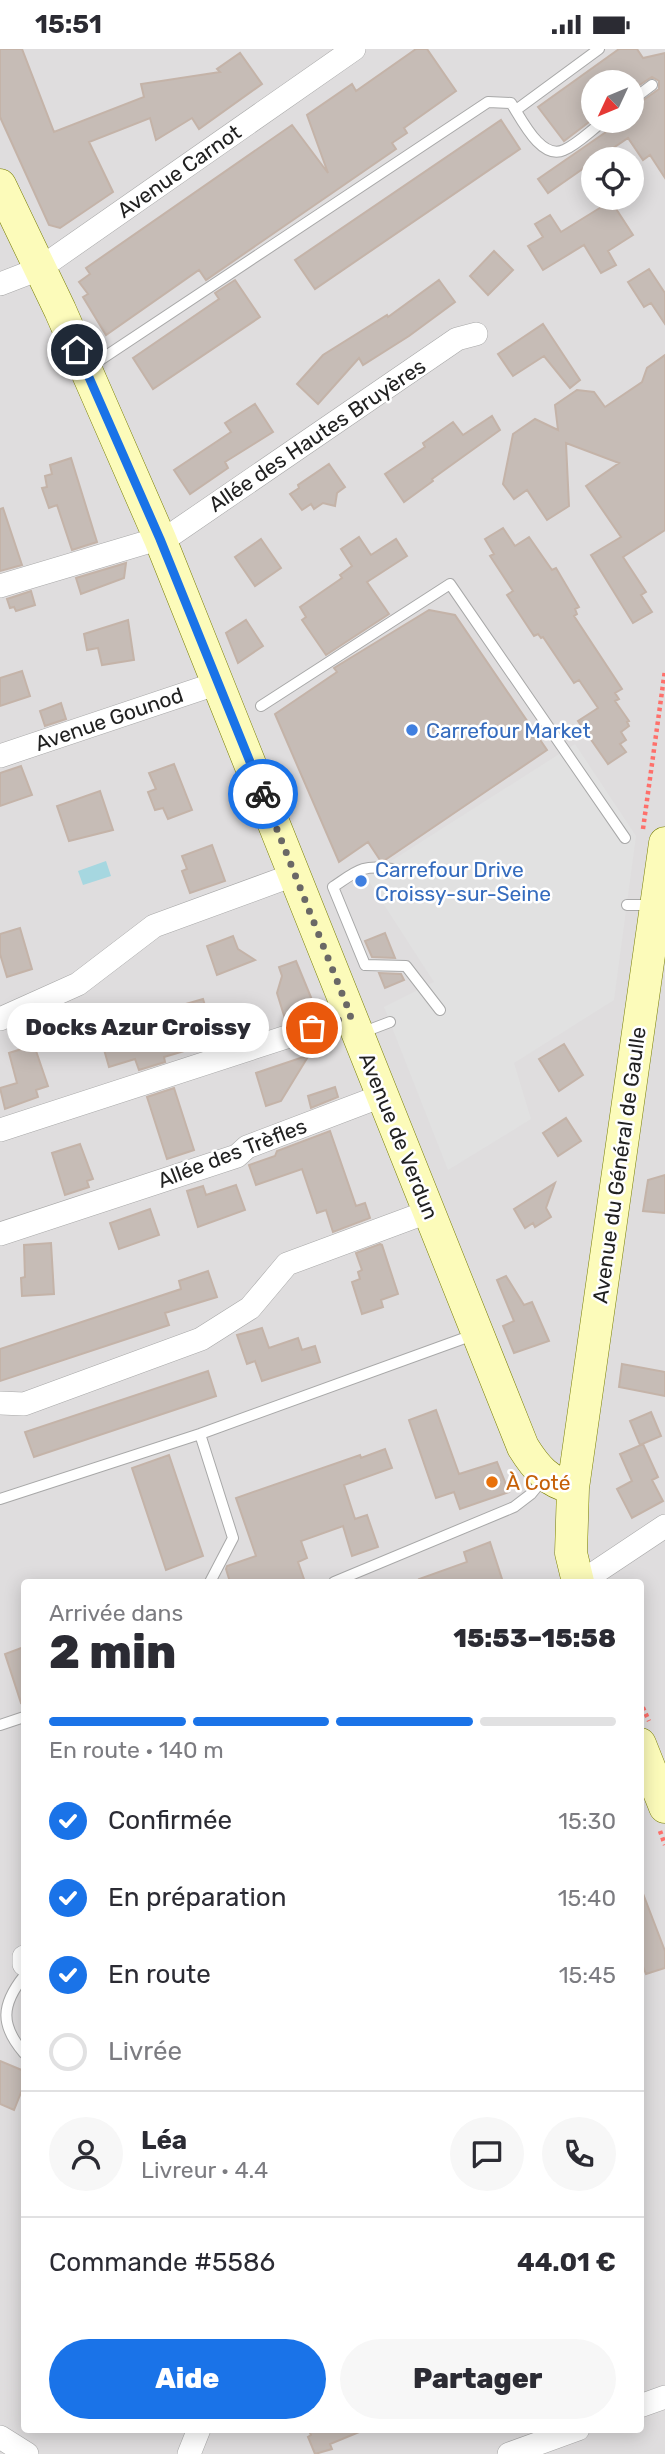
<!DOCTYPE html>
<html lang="fr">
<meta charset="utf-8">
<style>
body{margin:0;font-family:Rubik,sans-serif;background:#f7f7f7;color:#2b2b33;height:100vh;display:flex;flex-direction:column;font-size:26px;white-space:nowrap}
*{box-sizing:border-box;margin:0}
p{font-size:23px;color:#7c7c81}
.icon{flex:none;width:38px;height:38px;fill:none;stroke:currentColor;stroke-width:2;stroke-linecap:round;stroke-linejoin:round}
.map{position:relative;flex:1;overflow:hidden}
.side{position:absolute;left:21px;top:1530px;width:623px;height:854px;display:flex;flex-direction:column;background:#fff;border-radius:7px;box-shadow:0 4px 18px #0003}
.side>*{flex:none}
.needle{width:46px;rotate:226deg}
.tools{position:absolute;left:581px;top:21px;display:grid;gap:14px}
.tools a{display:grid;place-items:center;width:63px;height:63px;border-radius:50%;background:#fff;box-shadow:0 4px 18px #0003;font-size:35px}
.pin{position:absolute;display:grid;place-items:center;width:60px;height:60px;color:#fff;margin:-30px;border:4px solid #fff;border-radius:50%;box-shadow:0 2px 7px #0007}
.courier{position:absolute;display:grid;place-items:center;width:70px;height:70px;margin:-35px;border:5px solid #1a73e8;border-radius:50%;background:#fff;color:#222;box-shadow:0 2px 9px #0007}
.bubble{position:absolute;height:49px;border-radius:24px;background:#fff;box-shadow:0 4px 18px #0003;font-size:23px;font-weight:800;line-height:49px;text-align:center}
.overview em{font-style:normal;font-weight:800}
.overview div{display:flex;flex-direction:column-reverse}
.overview{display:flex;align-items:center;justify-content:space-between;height:119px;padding:0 28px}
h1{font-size:46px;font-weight:800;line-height:52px}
.bar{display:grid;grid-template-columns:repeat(4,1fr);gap:10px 7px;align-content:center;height:84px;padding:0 28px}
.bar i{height:9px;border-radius:5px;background:#e1e1e2}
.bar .on{background:#1a73e8}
.bar p{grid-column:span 4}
.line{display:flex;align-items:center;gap:18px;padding:0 28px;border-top:2px solid #e1e1e2}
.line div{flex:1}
.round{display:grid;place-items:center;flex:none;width:74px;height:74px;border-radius:37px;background:#f7f7f7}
ol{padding:0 28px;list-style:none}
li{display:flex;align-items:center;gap:21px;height:77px}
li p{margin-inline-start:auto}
li .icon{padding:7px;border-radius:50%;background:#1a73e8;color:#fff;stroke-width:4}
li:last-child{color:#7c7c81}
li i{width:38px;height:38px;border:4px solid #e1e1e2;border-radius:50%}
.cta{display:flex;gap:14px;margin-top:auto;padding:14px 28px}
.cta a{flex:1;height:80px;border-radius:42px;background:#1a73e8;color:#fff;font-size:28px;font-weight:800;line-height:80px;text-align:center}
.cta a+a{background:#f7f7f7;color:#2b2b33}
.status{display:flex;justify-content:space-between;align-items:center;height:49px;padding:0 35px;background:#fff;direction:ltr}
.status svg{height:19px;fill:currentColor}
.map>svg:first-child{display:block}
.residential{fill:#dfddde;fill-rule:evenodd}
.parking{fill:#e1e1e1}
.water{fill:#a6d7e0}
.building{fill:#c6bcb6;stroke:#c4b3a8;stroke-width:2}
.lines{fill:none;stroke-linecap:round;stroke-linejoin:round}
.lane-casing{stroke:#a8a8a8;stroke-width:12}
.street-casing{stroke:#a8a8a8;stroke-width:24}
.secondary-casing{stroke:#787e01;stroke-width:33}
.path{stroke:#fe706b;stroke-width:4.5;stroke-dasharray:3.5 3.5;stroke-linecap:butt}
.lane{stroke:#fff;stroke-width:10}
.street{stroke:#fff;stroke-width:23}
.secondary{stroke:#fcfbba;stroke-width:32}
.done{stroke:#6a6866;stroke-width:7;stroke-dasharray:0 12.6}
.route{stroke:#1a73e8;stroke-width:9}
.shop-dot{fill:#3f7fe0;stroke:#fff;stroke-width:2.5}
.food-dot{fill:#e8710a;stroke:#fff;stroke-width:2.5}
.labels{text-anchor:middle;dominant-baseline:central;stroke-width:5;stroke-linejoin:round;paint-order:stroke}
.street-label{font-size:21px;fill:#212121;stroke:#fff}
.shop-label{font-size:21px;fill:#366cbe;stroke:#fff;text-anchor:start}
.food-label{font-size:21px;fill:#c56008;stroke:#fff;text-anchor:start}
</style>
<div class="status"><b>15:51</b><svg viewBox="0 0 49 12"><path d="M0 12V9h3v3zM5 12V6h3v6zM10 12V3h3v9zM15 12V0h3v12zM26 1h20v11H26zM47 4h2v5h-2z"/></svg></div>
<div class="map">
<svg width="665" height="2405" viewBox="0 0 665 2405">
<rect width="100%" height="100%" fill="#f1ede7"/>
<path class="residential" d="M0,0H665V2405H0ZM593,33H632V72H593ZM593,110H632V149H593ZM24,1533H640V2380H24Z"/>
<path class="parking" d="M575,695L636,787L614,951L514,1014L531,1070L448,1121L384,958L434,933L366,828Z"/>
<path class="water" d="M106,812L111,827L83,836L78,822Z"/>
<path class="building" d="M0,0H22L54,83L144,48L141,35L220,23L217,20L240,4L262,35L199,80L192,69L156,91L150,69L89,93L113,143L60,179L49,176L0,68Z
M416,0H427L456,42L404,79L407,84L392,94L396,100L206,231L199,221L106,286L83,248L88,245L79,233L90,225L86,219L292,76L328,124L307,66L352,35L356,42Z
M619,0H637L643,9L665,4V129L650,106L643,111L628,89L597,110H593V131L584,119L548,144L538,130L622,72H632V59L659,40V32L652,28L632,41V33H593V70L564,92L538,58Z
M501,71L520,100L315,240L295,211Z
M611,152L633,186L608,202L616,216L601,224L584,196L543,221L528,197L543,188L535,175L550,166L561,183Z
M494,202L513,221L488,246L470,227Z
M649,220L665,244V275L651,254L644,258L628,233Z
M235,231L260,268L153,340L133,309L219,250L215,244Z
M439,231L455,253L409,287L363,316L359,309L318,355L297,335L323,306L387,266L388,268Z
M543,275L580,331L570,339L544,307L513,327L498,305Z
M665,306V481L623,508L646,543L641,546L652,563L633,574L591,506L621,488L586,437L619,414L566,394L569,457L547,471L527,441L514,450L503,435L513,385L535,370L558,381L555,356L577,341L594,343L605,358L642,333L647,319Z
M255,355L273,383L225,413L228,419L190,445L174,421L231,383L225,374Z
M492,367L500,381L432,430L433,432L404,453L385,425L425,398L423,394L453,373L463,386Z
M71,409L97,493L72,501L57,456L49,459L42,439L47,438L45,427L52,425L50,416Z
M329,415L345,438L337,444L335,457L323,454L314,460L311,455L302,461L290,445L299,439L298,436Z
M3,459L22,516L0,522V460Z
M503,479L515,497L529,488L552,521L556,519L579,558L575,560L577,565L574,567L622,640L615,644L619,650L615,652L629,672L627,673L629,677L621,683L626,691L620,695L626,703L608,715L578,672L598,659L579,631L574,634L543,588L541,589L538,585L534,587L507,546L513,542L490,507L494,505L485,490Z
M359,488L371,506L396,490L407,507L367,533L389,565L326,606L302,571L306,568L300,558L342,529L340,526L352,517L341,500Z
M261,490L281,519L255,537L235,508Z
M126,514L124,529L81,545L76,529Z
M31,542L35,556L16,562L14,558L10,559L7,550Z
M429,561L455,566L547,701L385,811H380L368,793L339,813L275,665L337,623L334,619Z
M128,571L134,611L102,616L98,599L87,601L84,585Z
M246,571L263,597L238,614L226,584Z
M22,622L30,647L0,657V629Z
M61,654L66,670L45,677L40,662Z
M174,715L192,761L168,770L163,759L155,761L148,743L156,740L149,724Z
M21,717L32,746L0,757V724Z
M100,742L113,781L69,792L57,757Z
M212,796L225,832L190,844L182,822L187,820L182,807Z
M20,879L32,920L7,928L0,905V885Z
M385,884L395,909L372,908L365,892Z
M233,887L238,900L255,911L217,926L207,897Z
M296,912L317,963L286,973L277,944L282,927L279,918Z
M379,924L401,925L404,931L385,939Z
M203,950L210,972L226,968L235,990L202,1001L201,997L164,1008L165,1013L139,1021L135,1010L109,1018L103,997L192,970L186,955Z
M564,995L583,1026L559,1042L539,1010Z
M34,996L48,1037L36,1041L38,1048L5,1060L0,1039L17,1034L9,1004Z
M309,1006L281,1052L266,1057L256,1024Z
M335,1038L338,1048L311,1059L308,1047Z
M174,1039L194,1101L167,1110L147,1048Z
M566,1069L581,1092L558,1107L543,1084Z
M330,1082L356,1157L365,1154L370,1169L333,1183L326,1161L317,1164L302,1120L256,1136L249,1116L275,1107L277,1102Z
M80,1095L93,1130L87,1132L89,1138L65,1146L52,1104Z
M665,1126V1164L643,1162L648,1131Z
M555,1134L546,1159L551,1168L535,1178L533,1174L525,1179L514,1160Z
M236,1136L245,1161L198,1178L187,1142L203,1137L206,1146Z
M150,1160L159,1186L119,1200L110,1174Z
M51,1194L54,1245L22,1247L21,1229L25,1228L24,1196Z
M380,1195L382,1196L398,1245L381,1251L383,1258L362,1265L352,1233L360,1230L358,1223L362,1221L356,1204Z
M208,1222L217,1248L165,1264L169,1276L0,1332V1300L181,1240L179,1232Z
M506,1227L524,1256L532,1253L549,1292L514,1304L503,1277L514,1272L497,1231Z
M262,1279L269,1299L298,1289L302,1301L315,1297L320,1313L262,1332L255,1312L247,1315L237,1286Z
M622,1315L665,1323V1347L619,1338Z
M208,1322L216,1347L34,1408L25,1383Z
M436,1361L459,1425L497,1413L509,1443L460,1460L454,1443L436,1449L409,1371Z
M651,1363L661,1387L640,1396L630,1372Z
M643,1395L658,1428L652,1431L663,1452L632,1469L617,1440L632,1432L620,1405Z
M385,1400L392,1419L344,1436L355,1470L367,1466L378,1498L352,1507L343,1477L301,1492L307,1509L298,1513L305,1533H230L226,1520L227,1517L256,1507L236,1449L360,1406L361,1409Z
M169,1406L203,1507L166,1521L132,1419Z
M490,1493L503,1533H420L419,1530L467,1513L464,1503Z
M24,1598V1653L21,1654L5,1605Z
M642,1842L665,1902V1919L646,1925L640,1910Z
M0,2012L24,2022V2036L14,2061L0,2055Z
M308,2380H364V2381L330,2395L332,2400L315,2405L308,2388L311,2386Z"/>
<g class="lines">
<defs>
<path id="lane" d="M632,51L652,36
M516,61L599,0
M88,319L488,53L511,54C521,69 541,112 564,101C578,95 591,81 604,72
M261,657L450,535L625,789
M392,820C362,815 357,822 333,838L365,916L406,917L440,961
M627,856H652
M361,984L390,973
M200,1385L233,1489L210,1533
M0,1450L200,1385L473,1286
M334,1533L514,1458L531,1445L545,1428
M0,1676L24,1668
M24,1927C1,1956 0,1976 24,2004"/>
<path id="street" d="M0,235L39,220L354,0
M0,537L171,486L457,290L476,285
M0,707L218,634
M0,970L78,935L154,877L296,825
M0,1081L351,967
M0,1185L237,1107L247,1098L384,1046
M0,1354L24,1355L201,1290L250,1259L287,1215L430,1162
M581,1533L665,1477
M24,1908V1915
M640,2357L665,2348
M0,2388L27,2405
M189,2405L199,2380
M509,2405L578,2380"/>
<path id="secondary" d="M0,136L60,261L160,490L523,1398C536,1419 548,1433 573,1439
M578,1533L571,1504L573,1439L665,794
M640,1695L665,1758"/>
</defs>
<use href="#lane" class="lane-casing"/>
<use href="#street" class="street-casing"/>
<use href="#secondary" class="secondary-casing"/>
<path class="path" d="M643,780L665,621
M640,1652L649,1672
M660,1782L665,1796"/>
<use href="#lane" class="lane"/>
<use href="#street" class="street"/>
<use href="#secondary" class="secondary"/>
</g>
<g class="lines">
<path class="done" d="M263,745L351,967L312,979"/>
<path class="route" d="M77,301L160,490L263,745"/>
</g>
<g class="shop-dot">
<circle cx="412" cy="681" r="7"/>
<circle cx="361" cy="832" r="7"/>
</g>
<circle class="food-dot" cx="492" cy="1433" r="7"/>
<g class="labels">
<g class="street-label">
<text transform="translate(179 122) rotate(-35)">Avenue Carnot</text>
<text transform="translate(317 386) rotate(-34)">Allée des Hautes Bruyères</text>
<text transform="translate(109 670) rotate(-19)">Avenue Gounod</text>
<text transform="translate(399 1087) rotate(68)">Avenue de Verdun</text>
<text transform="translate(232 1104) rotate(-21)">Allée des Trèfles</text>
<text transform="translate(619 1116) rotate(-82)">Avenue du Général de Gaulle</text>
</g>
<g class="shop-label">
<text x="426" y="681">Carrefour Market</text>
<text x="375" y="820">Carrefour Drive<tspan x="375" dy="24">Croissy-sur-Seine</tspan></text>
</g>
<g class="food-label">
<text x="506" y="1433">À Coté</text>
</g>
</g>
</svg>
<div class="tools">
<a><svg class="needle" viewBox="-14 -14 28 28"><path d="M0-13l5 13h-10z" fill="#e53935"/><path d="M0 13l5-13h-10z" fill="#7c7c81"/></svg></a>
<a><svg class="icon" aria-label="locate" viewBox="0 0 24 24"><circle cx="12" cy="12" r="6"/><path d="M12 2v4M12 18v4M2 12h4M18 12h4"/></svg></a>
</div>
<div class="pin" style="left:312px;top:979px;background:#ea580c"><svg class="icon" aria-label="bag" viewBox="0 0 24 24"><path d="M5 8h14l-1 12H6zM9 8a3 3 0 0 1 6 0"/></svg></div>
<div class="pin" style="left:77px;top:301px;background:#1f2937"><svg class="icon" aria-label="home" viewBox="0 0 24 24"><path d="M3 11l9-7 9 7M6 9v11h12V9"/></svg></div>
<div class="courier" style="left:263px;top:745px"><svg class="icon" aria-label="bike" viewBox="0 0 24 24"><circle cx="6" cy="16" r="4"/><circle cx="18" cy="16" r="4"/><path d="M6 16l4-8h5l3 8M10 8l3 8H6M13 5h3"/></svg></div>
<div class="bubble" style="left:7px;top:954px;width:262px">Docks Azur Croissy</div>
<section class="side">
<div class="overview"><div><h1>2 min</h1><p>Arrivée dans</p></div><em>15:53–15:58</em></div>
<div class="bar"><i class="on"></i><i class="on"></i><i class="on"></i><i></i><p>En route · 140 m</p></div>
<ol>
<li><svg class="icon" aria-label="check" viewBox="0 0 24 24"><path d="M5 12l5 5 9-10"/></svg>Confirmée<p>15:30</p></li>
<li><svg class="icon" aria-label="check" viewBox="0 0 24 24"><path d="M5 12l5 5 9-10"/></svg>En préparation<p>15:40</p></li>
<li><svg class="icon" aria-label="check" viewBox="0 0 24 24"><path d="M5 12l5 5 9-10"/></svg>En route<p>15:45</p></li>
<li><i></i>Livrée</li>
</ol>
<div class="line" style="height:126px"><a class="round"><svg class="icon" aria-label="person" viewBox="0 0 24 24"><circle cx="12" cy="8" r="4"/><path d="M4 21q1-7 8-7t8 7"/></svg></a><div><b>Léa</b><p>Livreur · 4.4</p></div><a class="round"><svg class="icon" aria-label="chat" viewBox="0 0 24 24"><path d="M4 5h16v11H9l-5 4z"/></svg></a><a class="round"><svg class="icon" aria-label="phone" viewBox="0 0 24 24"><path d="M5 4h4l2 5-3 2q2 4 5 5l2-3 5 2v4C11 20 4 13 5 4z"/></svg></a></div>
<div class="line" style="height:91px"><div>Commande #5586</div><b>44.01 €</b></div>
<div class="cta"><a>Aide</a><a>Partager</a></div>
</section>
</div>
